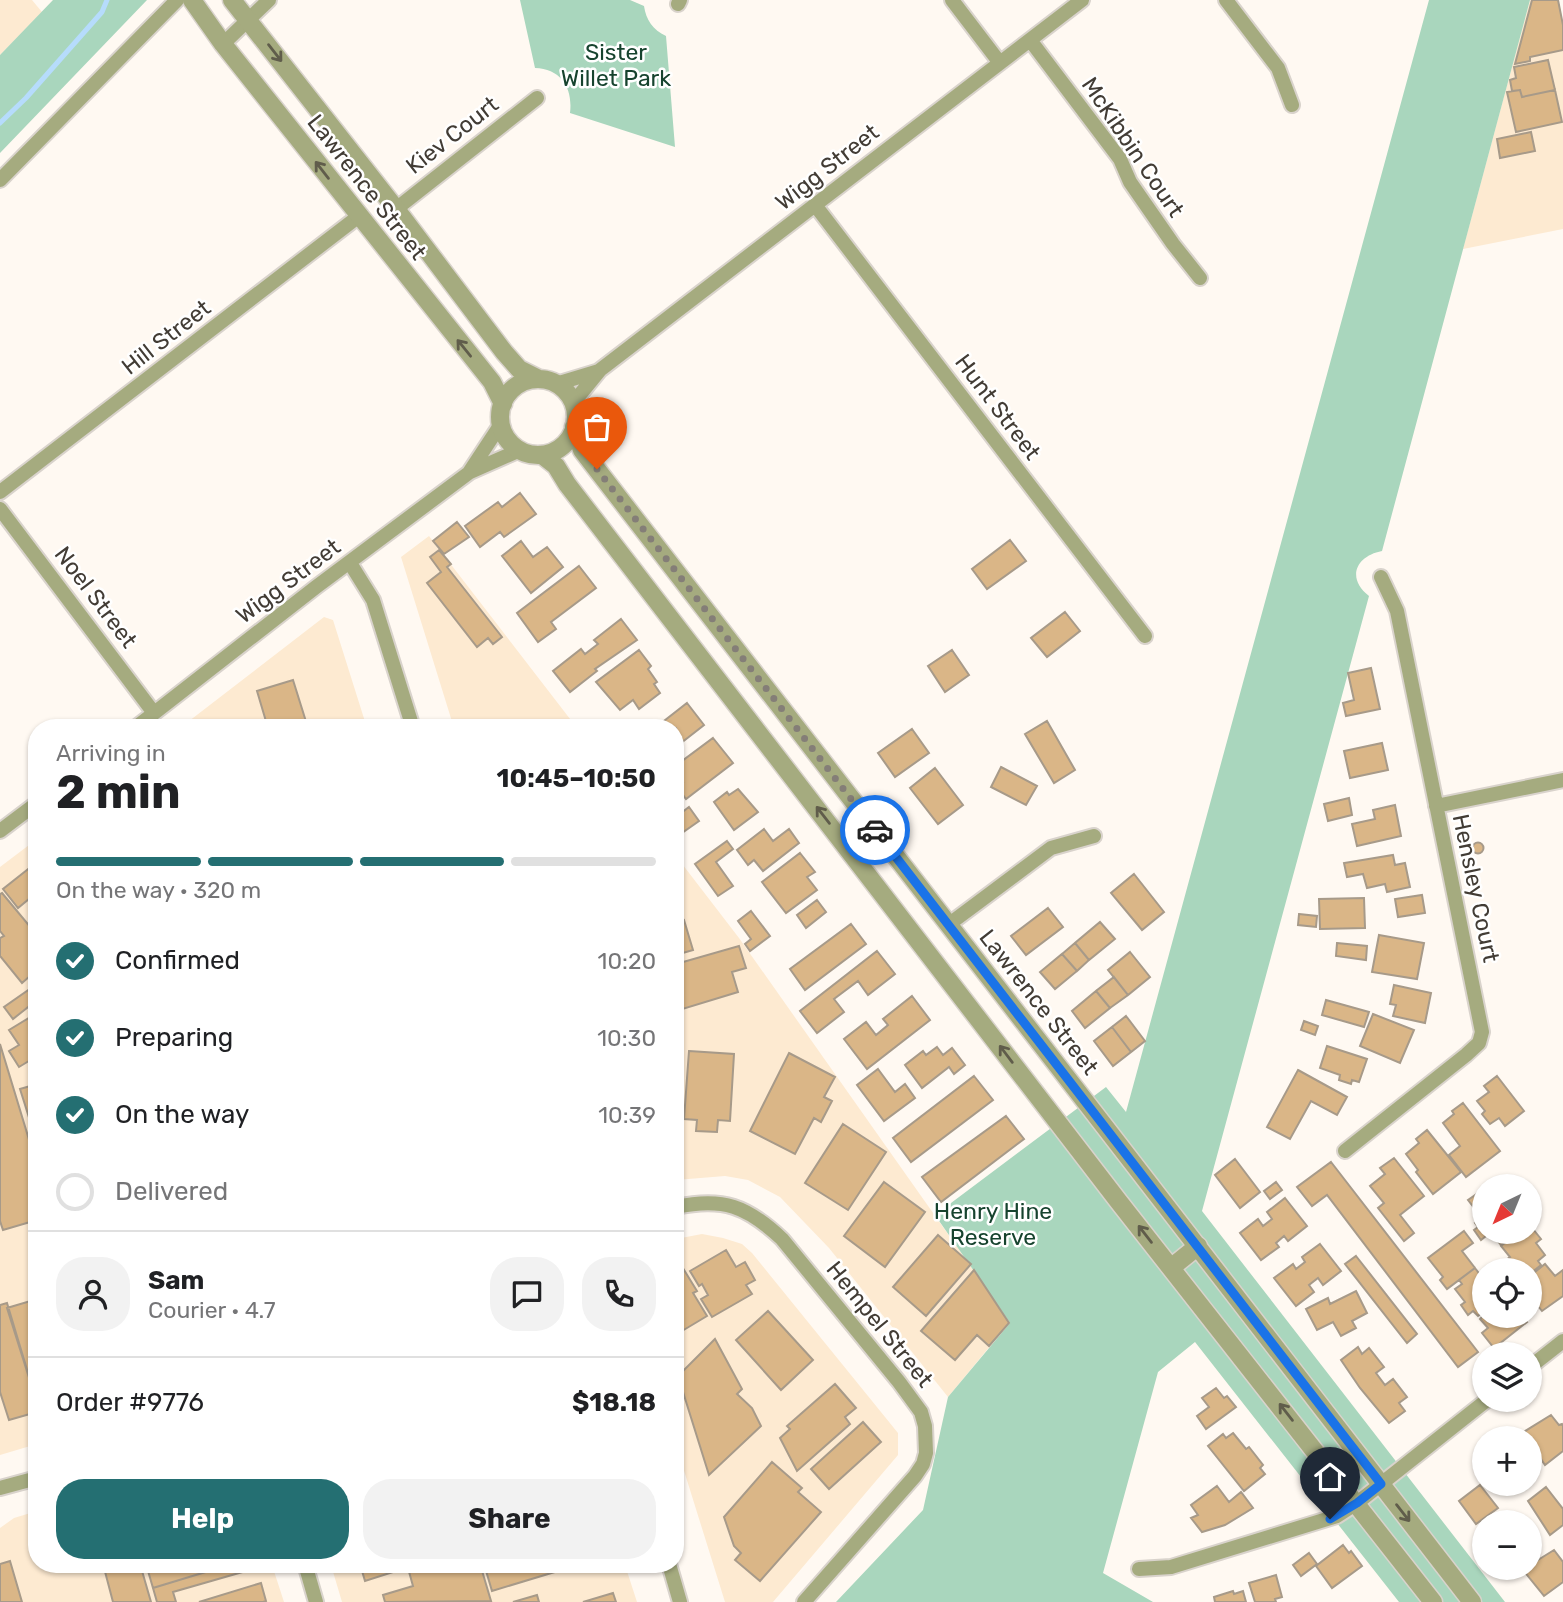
<!DOCTYPE html>
<meta charset="utf-8">
<style>
body{margin:0;font-family:Rubik,sans-serif;background:#f2f2f2;color:#202124;height:100vh;display:flex;flex-direction:column;font-size:26px;white-space:nowrap}
*{box-sizing:border-box;margin:0}
p{font-size:23px;color:#757577}
.icon{flex:none;width:38px;height:38px;fill:none;stroke:currentColor;stroke-width:2;stroke-linecap:round;stroke-linejoin:round}
.map{position:relative;flex:1;overflow:hidden}
.side{position:absolute;left:28px;top:719px;width:656px;height:854px;display:flex;flex-direction:column;background:#fff;border-radius:28px;box-shadow:0 2px 5px #0004}
.side>*{flex:none}
.needle{width:46px;rotate:223deg}
.controls{position:absolute;left:1472px;top:1174px;display:grid;gap:14px}
.controls a{display:grid;place-items:center;width:70px;height:70px;border-radius:50%;background:#fff;box-shadow:0 2px 5px #0004;font-size:35px}
.pin{position:absolute;display:grid;place-items:center;width:60px;height:60px;color:#fff;margin:-72px -30px;border-radius:50% 50% 50% 0;rotate:-45deg;box-shadow:0 0 7px #0007}
.pin .icon{rotate:45deg}
.courier{position:absolute;display:grid;place-items:center;width:70px;height:70px;margin:-35px;border:5px solid #1a73e8;border-radius:50%;background:#fff;color:#222;box-shadow:0 2px 9px #0007}
.head em{font-style:normal;font-weight:700}
.head div{display:flex;flex-direction:column-reverse}
.head{display:flex;align-items:center;justify-content:space-between;height:119px;padding:0 28px}
h1{font-size:46px;font-weight:700;line-height:52px}
.bar{display:grid;grid-template-columns:repeat(4,1fr);gap:10px 7px;align-content:center;height:84px;padding:0 28px}
.bar i{height:9px;border-radius:5px;background:#e0e0e0}
.bar .selected{background:#246f72}
.bar p{grid-column:span 4}
.line{display:flex;align-items:center;gap:18px;padding:0 28px;border-top:2px solid #e0e0e0}
.line div{flex:1}
.round{display:grid;place-items:center;flex:none;width:74px;height:74px;border-radius:28px;background:#f2f2f2}
ol{padding:0 28px;list-style:none}
li{display:flex;align-items:center;gap:21px;height:77px}
li p{margin-inline-start:auto}
li .icon{padding:7px;border-radius:50%;background:#246f72;color:#fff;stroke-width:4}
li:last-child{color:#757577}
li i{width:38px;height:38px;border:4px solid #e0e0e0;border-radius:50%}
.action{display:flex;gap:14px;margin-top:auto;padding:14px 28px}
.action a{flex:1;height:80px;border-radius:28px;background:#246f72;color:#fff;font-size:28px;font-weight:700;line-height:80px;text-align:center}
.action a+a{background:#f2f2f2;color:#202124}
.map>svg:first-child{display:block}
.built{fill:#fdead1}
.green{fill:#a9d6bd}
.lines{fill:none;stroke-linecap:round;stroke-linejoin:round}
.stream{stroke:#b6dcfc;stroke-width:5}
.building{fill:#dab687;stroke:#a79a89;stroke-width:2}
.minor-casing{stroke:#d9d3cc;stroke-width:18}
.tertiary-casing{stroke:#d9d3cc;stroke-width:21}
.minor{stroke:#a5ab7f;stroke-width:14}
.tertiary{stroke:#a5ab7f;stroke-width:18}
.oneway{stroke:#605d4b}
.done{stroke:#847e77;stroke-width:7;stroke-dasharray:0 12.6}
.route{stroke:#1a73e8;stroke-width:9}
.labels{text-anchor:middle;dominant-baseline:central;stroke-width:5;stroke-linejoin:round;paint-order:stroke}
.park-label{font-size:23px;fill:#16432e;stroke:#fff}
.street-label{font-size:23px;fill:#423c35;stroke:#fff}
</style>
<div class="map">
<svg width="1563" height="1602" viewBox="0 0 1563 1602">
<rect width="100%" height="100%" fill="#fff9f2"/>
<path class="built" d="M0,0H32L42,12L0,55Z
M1530,0H1557L1563,28V229L1463,249Z
M429,536L577,728H454L401,557Z
M324,617L333,620L367,728H180Z
M37,839V1444L0,1455V867Z
M676,856L739,938L1010,1322L948,1397L829,1248L780,1197L748,1180L725,1176L676,1180Z
M702,1234L723,1238L742,1244L752,1253L898,1433V1455L773,1602H725L676,1445V1239Z
M37,1511V1564L272,1565L284,1602H0V1528L14,1518Z
M331,1565H625L637,1602H342Z"/>
<path class="green" d="M53,0H147L0,153V55Z
M520,0H630L644,6C646,20 653,30 666,36L675,147L570,113C573,89 562,69 535,68Z
M1429,0H1530L1382,551C1356,556 1346,578 1369,596L1202,1211L1505,1602H1399L1195,1342L1158,1372L1103,1573L1153,1602H836L923,1510L948,1397L1010,1323L935,1215L1106,1087L1126,1112Z"/>
<g class="lines">
<path class="stream" d="M0,123L26,98L102,12L107,0"/>
</g>
<path class="building" d="M1532,0H1558L1563,25V50L1530,57V61L1515,64Z
M1548,60L1555,90L1522,97L1520,90L1512,91L1510,80L1516,78L1514,67Z
M1520,90L1522,97L1555,90L1562,122L1516,132L1507,92Z
M1531,132L1535,151L1500,158L1497,139Z
M520,493L536,514L504,537L500,532L480,547L465,526L498,502L502,507Z
M457,522L469,537L444,554L433,541Z
M1010,540L1026,561L987,589L972,569Z
M521,541L533,557L547,547L563,567L531,593L502,556Z
M439,550L451,564L447,567L502,637L493,644L488,638L477,647L427,583L441,572L430,557Z
M579,566L596,588L551,622L556,629L538,642L517,613Z
M1065,612L1080,631L1047,657L1031,638Z
M621,619L637,640L595,669L597,671L570,692L553,671L581,649L585,654L598,644L594,640Z
M639,650L651,666L648,669L657,682L654,684L660,693L639,709L633,700L620,710L596,682Z
M952,650L969,675L945,692L928,666Z
M1371,668L1380,709L1346,716L1343,703L1354,700L1348,673Z
M293,680L308,728H268L257,691Z
M687,703L704,725L676,747V728H655Z
M1047,721L1075,770L1054,783L1025,734Z
M912,729L929,753L895,777L878,753Z
M713,738L733,763L686,799L677,787L683,782L677,773L682,769L678,764Z
M1382,743L1388,770L1350,778L1344,751Z
M1001,767L1037,786L1026,805L991,787Z
M935,768L963,805L938,824L910,788Z
M738,789L758,812L734,830L714,802L727,792L729,795Z
M1349,798L1352,815L1328,821L1324,804Z
M1395,805L1401,836L1357,846L1352,824L1375,819L1373,810Z
M689,807L699,821L679,835L676,830V817Z
M764,829L773,841L789,829L799,843L763,871L754,860L748,865L737,850Z
M727,841L733,849L716,862L733,886L718,896L695,864Z
M1472.5 848a5.5 5.5 0 1 1 11 0a5.5 5.5 0 1 1-11 0Z
M800,853L815,872L807,877L817,890L786,913L762,882Z
M1393,855L1395,865L1405,863L1410,887L1387,892L1385,884L1367,888L1363,874L1347,877L1344,863Z
M37,862V908L29,899L18,908L3,889Z
M1134,874L1164,912L1142,930L1111,893Z
M2,893L37,935V981L31,975L22,983L0,956V938L4,936L0,931V894Z
M1422,895L1425,913L1398,917L1395,899Z
M1364,898L1365,928L1320,929L1319,899Z
M817,900L826,912L806,928L797,915Z
M1048,908L1063,927L1026,955L1011,936Z
M751,911L770,936L750,951L745,944L751,939L738,921Z
M1299,914L1317,916L1316,927L1298,925Z
M684,920L693,950L676,955V922Z
M1100,922L1115,939L1089,960L1075,943Z
M851,924L866,944L805,990L790,969Z
M1379,935L1424,943L1417,979L1372,972Z
M1075,943L1089,960L1077,971L1062,954Z
M1337,943L1367,946L1366,960L1336,956Z
M739,946L746,968L732,972L738,992L676,1011V964Z
M877,951L895,974L868,995L858,981L834,999L844,1012L817,1033L800,1011Z
M1130,952L1150,977L1128,995L1108,970Z
M1062,954L1077,971L1055,989L1040,972Z
M1114,977L1128,995L1110,1008L1096,991Z
M37,984V1000L13,1019L4,1007Z
M1394,985L1431,993L1425,1023L1393,1016L1396,1005L1390,1004Z
M1096,991L1110,1008L1085,1028L1072,1011Z
M912,996L930,1020L867,1069L844,1039L866,1022L876,1035L888,1025L883,1019Z
M1326,1000L1369,1012L1364,1027L1322,1015Z
M37,1013V1056L19,1067L9,1051L19,1045L9,1030Z
M1373,1014L1414,1030L1400,1063L1360,1046Z
M1126,1016L1145,1041L1131,1052L1112,1027Z
M1304,1021L1318,1026L1315,1035L1301,1030Z
M1112,1027L1131,1052L1113,1066L1094,1041Z
M0,1044L37,1166V1220L3,1230L0,1221Z
M1327,1046L1367,1059L1359,1082L1352,1080L1351,1084L1339,1080L1340,1075L1320,1068Z
M937,1047L943,1055L952,1048L965,1065L954,1074L949,1067L922,1088L905,1065L923,1051L926,1055Z
M689,1051L734,1054L730,1121L718,1120L717,1132L696,1131L697,1120L684,1119Z
M789,1053L835,1077L824,1097L832,1101L821,1122L814,1118L795,1154L750,1131Z
M878,1069L895,1092L905,1084L915,1098L884,1121L857,1085Z
M1298,1070L1347,1097L1337,1115L1311,1101L1290,1139L1267,1127Z
M974,1076L993,1100L911,1162L893,1138Z
M1497,1076L1524,1111L1505,1126L1499,1118L1490,1124L1482,1114L1485,1111L1477,1101L1489,1092L1484,1086Z
M37,1084V1143L20,1089Z
M1463,1103L1500,1151L1466,1177L1449,1155L1460,1146L1443,1123L1454,1114L1452,1111Z
M1006,1116L1024,1139L941,1202L922,1177Z
M843,1124L886,1152L848,1210L805,1183Z
M1427,1130L1461,1172L1433,1194L1416,1172L1418,1170L1406,1154L1419,1143L1416,1139Z
M1394,1158L1424,1196L1400,1215L1414,1233L1404,1241L1378,1208L1384,1203L1370,1186L1385,1174L1380,1168Z
M1235,1159L1260,1192L1240,1208L1215,1175Z
M1331,1162L1478,1352L1458,1367L1327,1195L1312,1206L1297,1187Z
M884,1182L925,1212L885,1267L844,1236Z
M1276,1182L1282,1190L1270,1199L1264,1191Z
M1478,1193L1484,1200V1209L1478,1213L1468,1200Z
M1285,1198L1307,1226L1288,1241L1284,1236L1276,1243L1279,1247L1261,1260L1240,1233L1258,1219L1263,1226L1272,1219L1267,1212Z
M1484,1216V1232H1491L1481,1240L1474,1230L1478,1227L1475,1223Z
M1533,1229L1541,1239L1536,1243L1545,1255L1538,1261L1541,1265L1530,1274V1270H1522L1517,1265L1513,1268L1506,1260L1510,1257L1501,1246L1519,1232L1527,1233Z
M1464,1231L1473,1243L1462,1251L1475,1268L1447,1289L1440,1280L1443,1277L1428,1258Z
M1491,1232H1518L1501,1245Z
M938,1235L971,1264L926,1316L893,1287Z
M1320,1244L1341,1271L1323,1285L1318,1278L1309,1285L1314,1292L1296,1306L1274,1278L1293,1264L1296,1269L1305,1262L1302,1257Z
M726,1250L736,1267L745,1262L755,1280L746,1285L752,1294L712,1317L701,1299L708,1295L702,1284L699,1286L690,1271Z
M1356,1256L1417,1334L1407,1343L1345,1264Z
M1545,1264L1555,1276L1563,1270V1296L1542,1311L1530,1296V1276Z
M681,1265L697,1291L693,1293L707,1316L682,1331L676,1321V1268Z
M1475,1268L1484,1280V1311L1478,1316L1473,1311L1468,1315L1461,1305L1465,1302L1455,1289L1462,1284L1459,1280Z
M974,1270L1009,1323L989,1346L977,1335L955,1360L921,1331Z
M1356,1291L1367,1313L1352,1321L1356,1328L1341,1336L1333,1322L1317,1330L1306,1309L1328,1298L1330,1304Z
M37,1299V1403L7,1308Z
M7,1303L37,1403V1412L9,1420L0,1392V1305Z
M768,1311L813,1360L781,1390L736,1340Z
M1484,1315L1522,1316L1527,1322L1494,1348L1482,1333L1488,1328L1480,1319Z
M715,1339L742,1389L737,1394L752,1408L761,1426L709,1475L678,1376Z
M1358,1347L1362,1354L1369,1348L1384,1367L1376,1373L1385,1385L1393,1379L1407,1397L1399,1403L1405,1411L1389,1423L1360,1388L1341,1360Z
M835,1384L856,1408L845,1417L850,1424L797,1471L780,1438L790,1429L787,1426Z
M1216,1388L1224,1398L1227,1396L1236,1407L1206,1429L1197,1416L1209,1407L1202,1398Z
M1551,1415L1559,1425L1562,1424L1563,1426V1451L1545,1465L1530,1443V1438H1526L1522,1433Z
M863,1422L881,1442L829,1489L811,1469Z
M1233,1433L1246,1449L1249,1447L1263,1465L1260,1468L1265,1474L1244,1491L1208,1446L1223,1434L1226,1438Z
M772,1462L802,1488L798,1492L821,1512L760,1581L735,1560L741,1553L734,1546L724,1517Z
M1480,1485L1498,1508L1476,1524L1459,1501Z
M1217,1486L1229,1502L1241,1492L1253,1508L1225,1525L1202,1532L1191,1518L1198,1515L1191,1505Z
M1546,1487L1563,1509V1525L1550,1535L1528,1501Z
M1343,1545L1349,1553L1351,1551L1362,1566L1332,1588L1316,1566Z
M1554,1550L1563,1562V1582L1544,1596L1523,1570L1530,1568V1565Z
M1309,1553L1317,1564L1301,1576L1293,1565Z
M10,1561L22,1602H0V1564Z
M103,1564H140L151,1602H113Z
M146,1564H232L153,1588Z
M232,1564H252L253,1569L173,1592L176,1602H157L153,1588Z
M360,1564H418L365,1581Z
M418,1564H480L491,1601L385,1602L383,1595L413,1586L408,1568Z
M484,1564H577L578,1565L492,1591Z
M1276,1575L1282,1597L1275,1599L1276,1602H1255L1249,1583Z
M261,1583L266,1601L263,1602H199Z
M1233,1591L1234,1594L1243,1591L1246,1602H1215L1214,1597Z
M613,1593L616,1602H583Z
M537,1595L539,1602H513Z"/>
<g class="lines">
<defs>
<path id="minor" d="M952,0L1000,63
M1226,0L1278,68L1292,105
M678,4L680,0
M1030,40L1120,159L1130,182L1173,244L1200,278
M223,44L269,0
M0,180L177,0
M815,205L1145,636
M396,209L537,98
M556,384L599,371
M573,403L600,370L1082,0
M470,471L501,424
M0,492L359,216
M0,509L154,713
M350,563L373,600L413,728
M135,728L316,587L470,472L520,450
M1436,806L1563,780
M0,831L37,803
M948,925L1051,848L1094,836
M1345,1151L1466,1055L1479,1043L1482,1032L1397,611L1381,577
M676,1207C723,1197 747,1206 782,1239L899,1382L921,1412L925,1426L926,1453L923,1464L915,1476L804,1602
M1530,1367L1563,1341
M0,1488L37,1478
M305,1564L316,1602
M669,1564L680,1602
M1139,1569L1171,1567L1337,1516L1357,1503L1487,1400"/>
<path id="tertiary" d="M192,0L223,44L492,382L503,404
M232,0L396,209L504,352L519,369L539,379
M500 417a38 38 0 1 1 76 0a38 38 0 1 1-76 0Z
M574,427L582,450L595,467L1472,1602
M542,455L556,466L567,484L1119,1202L1433,1602
M1172,1267L1198,1246"/>
</defs>
<use href="#minor" class="minor-casing"/>
<use href="#tertiary" class="tertiary-casing"/>
<use href="#minor" class="minor"/>
<use href="#tertiary" class="tertiary"/>
</g>
<defs><path id="oneway-shaft" d="M-6 0H5M1.5-3L5.5 0L1.5 3" fill="none" stroke-width="1.6" stroke-linecap="round" stroke-linejoin="round" transform="scale(1.75)"/></defs>
<g class="oneway">
<use href="#oneway-shaft" transform="translate(275 53) rotate(52)"/>
<use href="#oneway-shaft" transform="translate(322 170) rotate(-128)"/>
<use href="#oneway-shaft" transform="translate(464 348) rotate(-129)"/>
<use href="#oneway-shaft" transform="translate(823 815) rotate(-128)"/>
<use href="#oneway-shaft" transform="translate(1006 1054) rotate(-127)"/>
<use href="#oneway-shaft" transform="translate(1145 1234) rotate(-128)"/>
<use href="#oneway-shaft" transform="translate(1286 1412) rotate(-128)"/>
<use href="#oneway-shaft" transform="translate(1403 1513) rotate(52)"/>
</g>
<g class="lines">
<path class="done" d="M597,469L875,830"/>
<path class="route" d="M875,830L1381,1484L1357,1503L1330,1519"/>
</g>
<g class="labels">
<g class="park-label">
<text x="616" y="52">Sister<tspan x="616" dy="26">Willet Park</tspan></text>
<text x="993" y="1211">Henry Hine<tspan x="993" dy="26">Reserve</tspan></text>
</g>
<g class="street-label">
<text transform="translate(452 135) rotate(-38)">Kiev Court</text>
<text transform="translate(1133 147) rotate(56)">McKibbin Court</text>
<text transform="translate(827 167) rotate(-38)">Wigg Street</text>
<text transform="translate(367 187) rotate(52)">Lawrence Street</text>
<text transform="translate(166 337) rotate(-38)">Hill Street</text>
<text transform="translate(998 407) rotate(53)">Hunt Street</text>
<text transform="translate(288 581) rotate(-37)">Wigg Street</text>
<text transform="translate(96 597) rotate(53)">Noel Street</text>
<text transform="translate(1476 888) rotate(78)">Hensley Court</text>
<text transform="translate(1039 1002) rotate(52)">Lawrence Street</text>
<text transform="translate(880 1324) rotate(51)">Hempel Street</text>
</g>
</g>
</svg>
<div class="controls">
<a><svg class="needle" viewBox="-14 -14 28 28"><path d="M0-13l5 13h-10z" fill="#e53935"/><path d="M0 13l5-13h-10z" fill="#757577"/></svg></a>
<a><svg class="icon" aria-label="locate" viewBox="0 0 24 24"><circle cx="12" cy="12" r="6"/><path d="M12 2v4M12 18v4M2 12h4M18 12h4"/></svg></a>
<a><svg class="icon" aria-label="layers" viewBox="0 0 24 24"><path d="M12 4l9 5-9 5-9-5zM3 14l9 5 9-5"/></svg></a>
<a>+</a>
<a>−</a>
</div>
<div class="pin" style="left:597px;top:469px;background:#ea580c"><svg class="icon" aria-label="bag" viewBox="0 0 24 24"><path d="M5 8h14l-1 12H6zM9 8a3 3 0 0 1 6 0"/></svg></div>
<div class="pin" style="left:1330px;top:1519px;background:#1f2937"><svg class="icon" aria-label="home" viewBox="0 0 24 24"><path d="M3 11l9-7 9 7M6 9v11h12V9"/></svg></div>
<div class="courier" style="left:875px;top:830px"><svg class="icon" aria-label="car" viewBox="0 0 24 24"><path d="M5 17H2v-5l4-1 3-4h7l3 4 3 1v5h-3M9 17h6M6 11h13"/><circle cx="7" cy="17" r="2"/><circle cx="17" cy="17" r="2"/></svg></div>
<section class="side">
<div class="head"><div><h1>2 min</h1><p>Arriving in</p></div><em>10:45–10:50</em></div>
<div class="bar"><i class="selected"></i><i class="selected"></i><i class="selected"></i><i></i><p>On the way · 320 m</p></div>
<ol>
<li><svg class="icon" aria-label="check" viewBox="0 0 24 24"><path d="M5 12l5 5 9-10"/></svg>Confirmed<p>10:20</p></li>
<li><svg class="icon" aria-label="check" viewBox="0 0 24 24"><path d="M5 12l5 5 9-10"/></svg>Preparing<p>10:30</p></li>
<li><svg class="icon" aria-label="check" viewBox="0 0 24 24"><path d="M5 12l5 5 9-10"/></svg>On the way<p>10:39</p></li>
<li><i></i>Delivered</li>
</ol>
<div class="line" style="height:126px"><a class="round"><svg class="icon" aria-label="person" viewBox="0 0 24 24"><circle cx="12" cy="8" r="4"/><path d="M4 21q1-7 8-7t8 7"/></svg></a><div><b>Sam</b><p>Courier · 4.7</p></div><a class="round"><svg class="icon" aria-label="chat" viewBox="0 0 24 24"><path d="M4 5h16v11H9l-5 4z"/></svg></a><a class="round"><svg class="icon" aria-label="phone" viewBox="0 0 24 24"><path d="M5 4h4l2 5-3 2q2 4 5 5l2-3 5 2v4C11 20 4 13 5 4z"/></svg></a></div>
<div class="line" style="height:91px"><div>Order #9776</div><b>$18.18</b></div>
<div class="action"><a>Help</a><a>Share</a></div>
</section>
</div>
